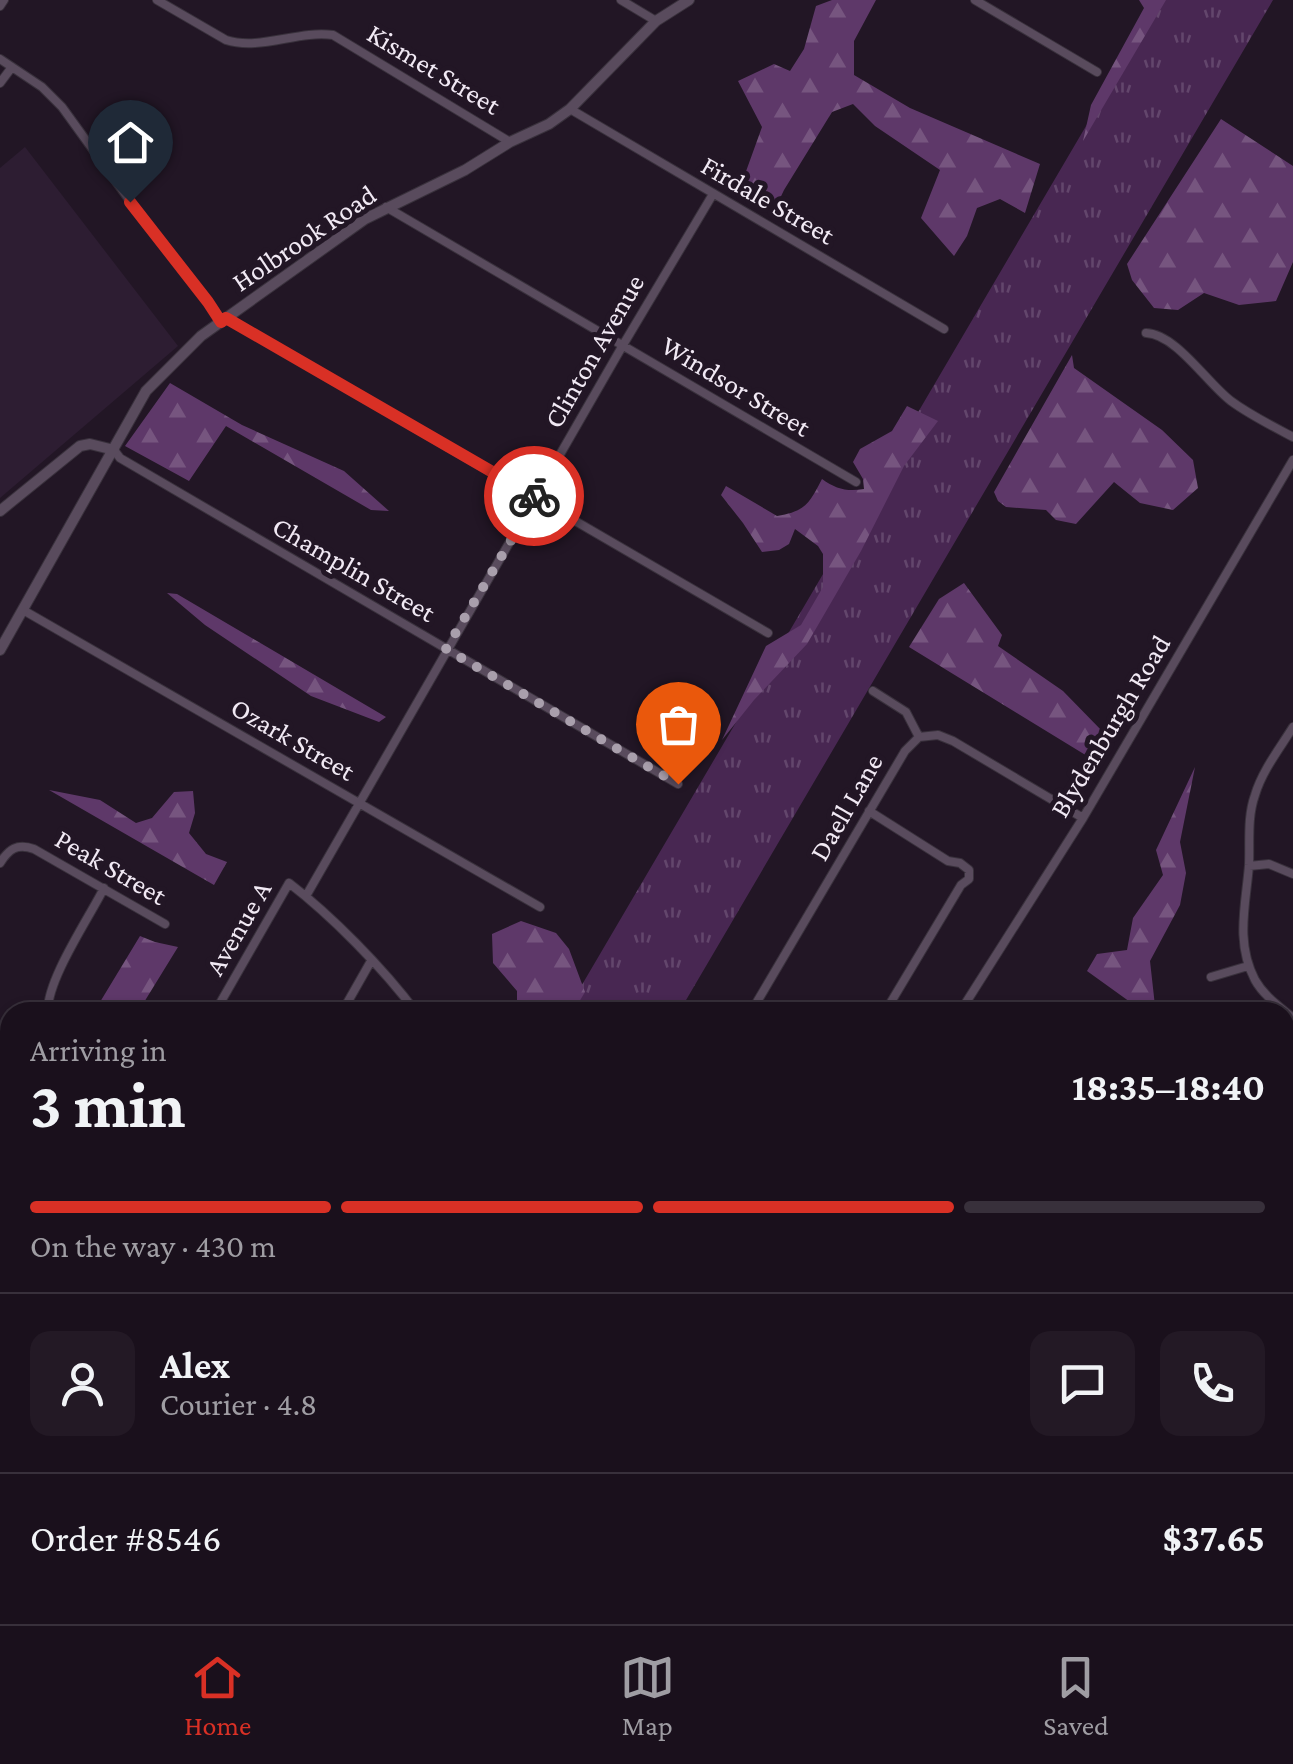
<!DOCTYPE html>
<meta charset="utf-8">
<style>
body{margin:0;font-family:"Crimson Pro",serif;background:#231925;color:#f1f3f6;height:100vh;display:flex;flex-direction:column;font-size:38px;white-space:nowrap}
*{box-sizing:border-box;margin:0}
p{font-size:32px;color:#9f9da3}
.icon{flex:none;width:55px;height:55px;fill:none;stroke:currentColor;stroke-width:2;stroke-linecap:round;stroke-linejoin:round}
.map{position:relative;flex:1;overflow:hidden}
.details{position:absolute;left:0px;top:1002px;width:1295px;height:622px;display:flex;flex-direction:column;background:#1a101c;border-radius:30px 30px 0 0;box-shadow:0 2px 8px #0004,0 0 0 2px #38303b}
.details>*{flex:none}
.pin{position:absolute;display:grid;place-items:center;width:85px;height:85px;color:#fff;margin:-102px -42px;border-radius:50% 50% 50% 0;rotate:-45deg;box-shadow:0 0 10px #0007}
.pin .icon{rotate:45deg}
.courier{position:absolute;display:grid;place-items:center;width:100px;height:100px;margin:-50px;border:8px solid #d93025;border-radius:50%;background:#fff;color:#222;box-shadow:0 2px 12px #0007}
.overview em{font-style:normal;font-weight:700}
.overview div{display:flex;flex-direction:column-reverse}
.overview{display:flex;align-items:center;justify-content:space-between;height:170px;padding:0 30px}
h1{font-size:65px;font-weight:700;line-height:75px}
.bar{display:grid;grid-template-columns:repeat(4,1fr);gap:15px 10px;align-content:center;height:120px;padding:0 30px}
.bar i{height:12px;border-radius:8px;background:#38303b}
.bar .selected{background:#d93025}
.bar p{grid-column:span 4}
.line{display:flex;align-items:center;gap:25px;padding:0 30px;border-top:2px solid #38303b}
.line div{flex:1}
.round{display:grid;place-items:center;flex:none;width:105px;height:105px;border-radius:20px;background:#231925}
.menu{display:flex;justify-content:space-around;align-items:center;height:140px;border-top:2px solid #38303b;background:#1a101c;font-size:28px;color:#9f9da3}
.menu a{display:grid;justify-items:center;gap:5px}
.menu .selected{color:#d93025}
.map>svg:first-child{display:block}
.built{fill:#2d1d32}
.grass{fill:url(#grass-tufts)}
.forest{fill:url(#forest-firs)}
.park{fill:#482752}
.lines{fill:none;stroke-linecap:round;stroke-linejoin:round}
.street-casing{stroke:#39313c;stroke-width:10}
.secondary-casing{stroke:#39313c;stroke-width:12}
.street{stroke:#594b5d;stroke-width:8}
.secondary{stroke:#594b5d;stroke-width:10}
.done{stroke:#a99fac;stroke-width:10;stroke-dasharray:0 18}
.route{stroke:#d93025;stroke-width:12}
.labels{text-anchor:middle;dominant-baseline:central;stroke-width:10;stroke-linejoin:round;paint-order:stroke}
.street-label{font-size:28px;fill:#f1e9f4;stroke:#221625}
</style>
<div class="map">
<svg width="1293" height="1624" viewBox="0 0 1293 1624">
<defs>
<pattern id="grass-tufts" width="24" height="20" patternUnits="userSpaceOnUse" patternTransform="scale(2.5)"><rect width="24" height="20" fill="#482752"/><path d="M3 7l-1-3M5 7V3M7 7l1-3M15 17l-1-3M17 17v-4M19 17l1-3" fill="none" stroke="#63466c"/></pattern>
<pattern id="forest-firs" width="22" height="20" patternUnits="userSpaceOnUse" patternTransform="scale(2.5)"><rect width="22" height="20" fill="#5e3869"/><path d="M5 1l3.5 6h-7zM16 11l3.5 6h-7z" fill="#76557f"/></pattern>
</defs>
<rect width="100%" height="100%" fill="#221625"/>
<path class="built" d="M25,147L178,346L0,498V168Z"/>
<path class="grass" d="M1160,0H1273L679,1012H566Z
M213,1615H325L320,1624H208Z"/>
<path class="forest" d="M832,0H876L854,41V75L910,108L1040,164L1025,213L1000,199L977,208L967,236L954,256L921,218L940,170L875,126L853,104L832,112L784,190L773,213L740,188L762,127L738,81L774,64L790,71L804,49L816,6Z
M1139,0H1166L1083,141L1091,105L1144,8Z
M1221,119L1293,166V262L1276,301L1239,305L1204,293L1178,310L1154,308L1132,280L1127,264Z
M1072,355L1074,368L1162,430L1193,460L1198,488L1173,510L1140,503L1114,482L1076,524L1056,520L1046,510L1006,507L998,501L994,492Z
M170,383L242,425L344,471L389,511L371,510L226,426L189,481L125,446Z
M907,406L938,421L904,466L861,551L807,644L754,700L722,740L766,646L801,625L823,587V554L818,546L795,529L789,544L779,550L762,552L743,523L721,495L726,486L777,516C806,511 809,504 822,479C836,489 847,492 864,489L863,479L853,462L860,449L892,431Z
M964,583L1002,635L998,646L1063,691L1103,732L1092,759L909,647L939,599Z
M167,593L177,594L386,717L379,722L311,696L205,625Z
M1195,767L1180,842L1186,873L1180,905L1150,961L1155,1006L1165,1012H1144L1087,971L1097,954L1127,950L1133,918L1163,875L1156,850Z
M49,790L100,800L136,823L152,818L174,792L193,791L195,813L189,833L206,854L227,862L214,885Z
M521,921L556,933L569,949L585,992L573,1012H517V991L493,963L492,934Z
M140,936L155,942L178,947L138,1012H97V1007Z
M144,1615H219L213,1624H138Z
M810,1615H909L905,1624H807Z"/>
<path class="park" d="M685,1615H813L810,1624H681Z"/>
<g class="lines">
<defs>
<path id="street" d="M157,0L226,40C260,51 298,30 333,35L510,142
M621,0L656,21
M975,0L1097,72
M0,6L4,0
M0,59L42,87L62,107L130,201L209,303L221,322
M0,83L12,67
M570,109L944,329
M386,207L856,482
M226,318L768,633
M1146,333C1176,334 1207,383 1231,401C1250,415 1272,426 1293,437
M114,450L120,458L678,784
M23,610L540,907
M873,691L906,712L919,737
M1293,727C1280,748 1262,771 1255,795C1247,817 1250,842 1249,865C1246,904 1235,942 1255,980C1264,996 1279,1006 1293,1018
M869,811L948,861L960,863L969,870V879L961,885L885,1012
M0,863C9,849 17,843 34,849L165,924
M1249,866L1269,864L1293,874
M306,896L623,345L713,194
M1211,977L1248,966
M48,1012C46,981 89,918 104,888
M215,1012L289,883C332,916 383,968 416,1012
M342,1012L371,961
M751,1012L905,751L919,737L938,735L953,741L1083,818
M960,1012L1083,818L1293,460
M0,1124L10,1107
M1290,1126L1293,1125
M1285,1319L1293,1322
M0,1389L10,1372
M1285,1458L1293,1466L1285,1484
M0,1613L10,1596
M1126,1615L1139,1624
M122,1624L127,1615
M401,1624L409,1615
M679,1624L684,1615
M1195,1624L1199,1615"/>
<path id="secondary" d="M0,511L80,446L90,444L114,450
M0,650L146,391L201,336L365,219L465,170L510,142L549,124L570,109L656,21L689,0"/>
</defs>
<use href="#street" class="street-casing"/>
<use href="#secondary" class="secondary-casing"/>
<use href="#street" class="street"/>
<use href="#secondary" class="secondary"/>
</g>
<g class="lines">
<path class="done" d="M534,496L537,497L446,649L678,784"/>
<path class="route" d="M130,202L208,302L221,322L226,318L534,496"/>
</g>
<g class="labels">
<g class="street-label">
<text transform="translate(434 69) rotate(31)">Kismet Street</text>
<text transform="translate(768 200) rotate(30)">Firdale Street</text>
<text transform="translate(304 238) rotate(-34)">Holbrook Road</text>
<text transform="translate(594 351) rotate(-60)">Clinton Avenue</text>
<text transform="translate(736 386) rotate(31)">Windsor Street</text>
<text transform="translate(354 569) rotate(30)">Champlin Street</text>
<text transform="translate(1110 726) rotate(-59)">Blydenburgh Road</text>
<text transform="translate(293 739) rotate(30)">Ozark Street</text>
<text transform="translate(846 807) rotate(-60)">Daell Lane</text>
<text transform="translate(111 867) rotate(30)">Peak Street</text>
<text transform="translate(238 928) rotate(-60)">Avenue A</text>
</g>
</g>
</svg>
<div class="pin" style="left:678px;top:784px;background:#ea580c"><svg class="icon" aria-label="bag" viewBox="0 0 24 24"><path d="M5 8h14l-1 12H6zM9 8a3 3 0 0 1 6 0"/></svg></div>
<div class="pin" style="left:130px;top:202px;background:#1f2937"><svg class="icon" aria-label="home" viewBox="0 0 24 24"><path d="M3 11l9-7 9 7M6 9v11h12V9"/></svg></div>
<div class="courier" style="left:534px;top:496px"><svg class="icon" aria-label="bike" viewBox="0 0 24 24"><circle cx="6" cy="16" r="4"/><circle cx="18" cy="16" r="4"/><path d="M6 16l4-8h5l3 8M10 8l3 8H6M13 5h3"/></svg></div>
<section class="details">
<div class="overview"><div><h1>3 min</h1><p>Arriving in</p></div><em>18:35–18:40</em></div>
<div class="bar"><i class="selected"></i><i class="selected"></i><i class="selected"></i><i></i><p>On the way · 430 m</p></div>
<div class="line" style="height:180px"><a class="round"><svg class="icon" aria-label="person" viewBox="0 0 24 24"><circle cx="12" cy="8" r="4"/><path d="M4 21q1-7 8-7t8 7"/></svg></a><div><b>Alex</b><p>Courier · 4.8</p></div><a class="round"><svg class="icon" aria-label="chat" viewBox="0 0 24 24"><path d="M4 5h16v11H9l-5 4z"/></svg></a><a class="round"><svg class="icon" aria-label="phone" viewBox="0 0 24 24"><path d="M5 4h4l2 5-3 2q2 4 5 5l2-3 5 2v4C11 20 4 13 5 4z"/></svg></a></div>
<div class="line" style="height:130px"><div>Order #8546</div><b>$37.65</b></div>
</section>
</div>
<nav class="menu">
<a class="selected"><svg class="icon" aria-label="home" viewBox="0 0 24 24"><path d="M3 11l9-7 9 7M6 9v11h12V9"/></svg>Home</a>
<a><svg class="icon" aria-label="map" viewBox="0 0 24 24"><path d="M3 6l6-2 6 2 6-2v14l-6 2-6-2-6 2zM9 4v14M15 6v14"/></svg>Map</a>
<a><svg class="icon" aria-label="saved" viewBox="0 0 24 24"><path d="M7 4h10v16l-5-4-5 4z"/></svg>Saved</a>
</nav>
